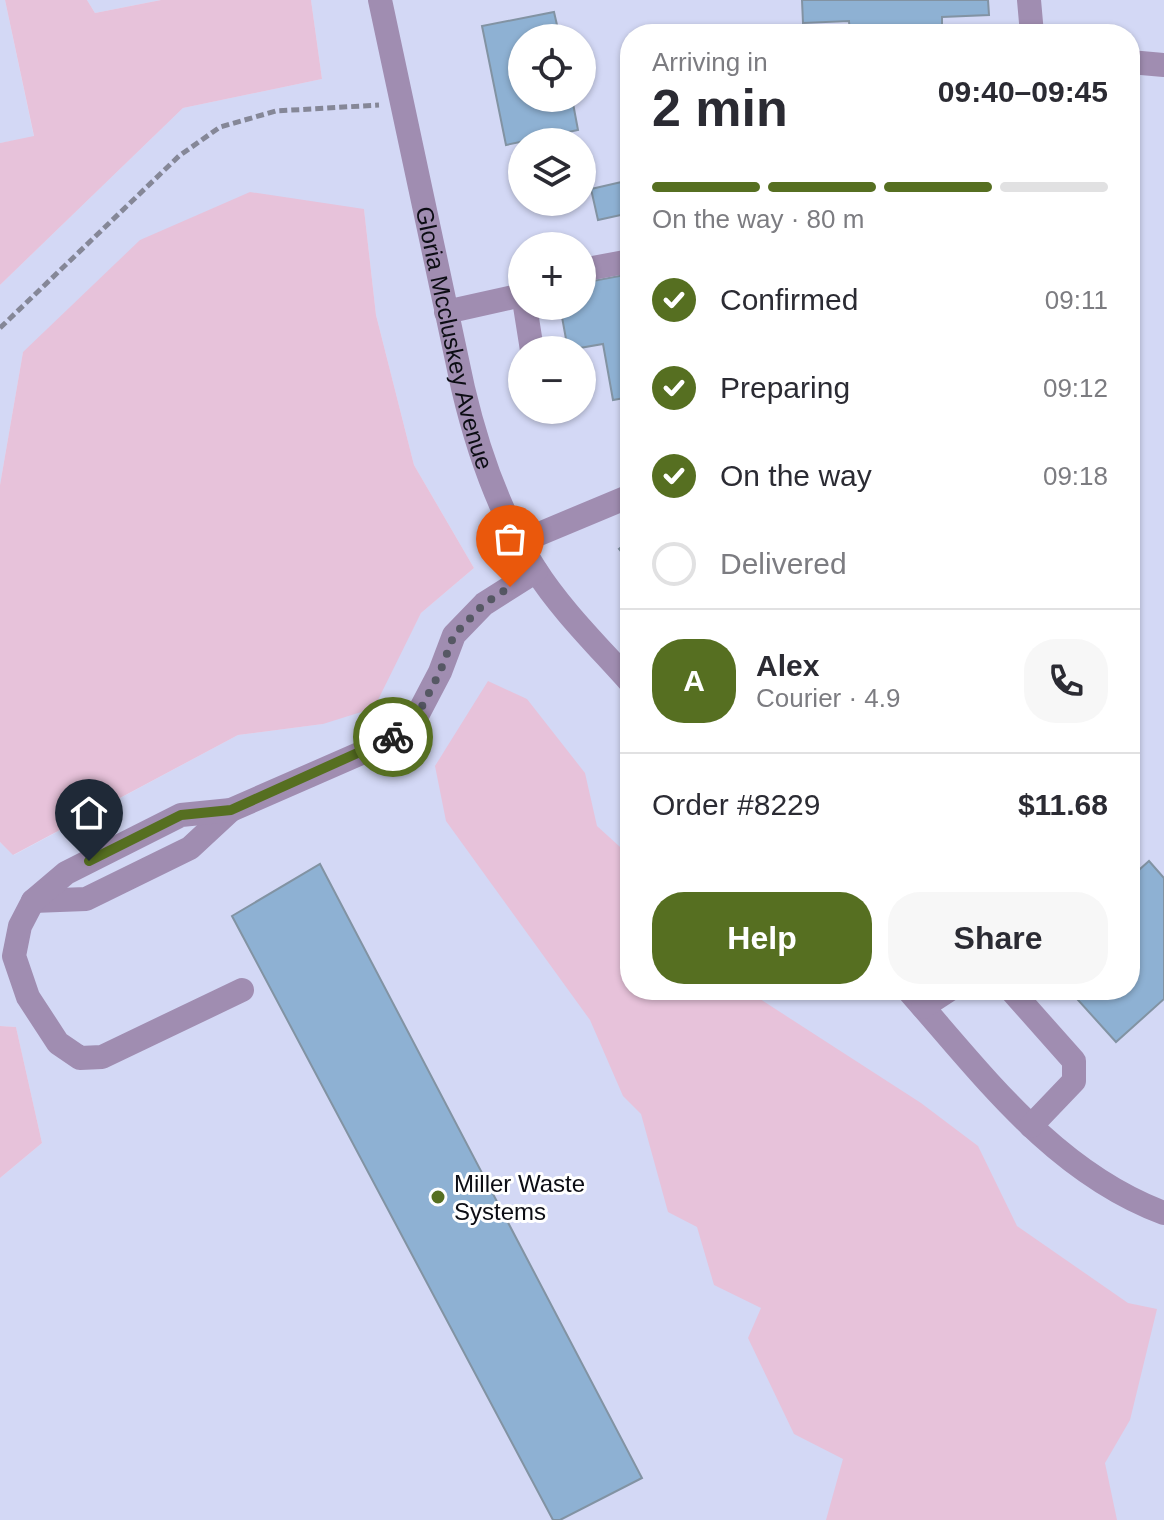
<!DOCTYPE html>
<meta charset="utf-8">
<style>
body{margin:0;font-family:Helvetica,sans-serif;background:#f7f7f7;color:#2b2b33;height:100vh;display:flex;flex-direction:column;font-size:30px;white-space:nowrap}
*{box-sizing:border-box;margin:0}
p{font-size:26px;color:#7c7c81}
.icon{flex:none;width:44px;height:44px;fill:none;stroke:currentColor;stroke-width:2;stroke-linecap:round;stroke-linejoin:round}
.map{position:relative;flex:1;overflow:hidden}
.details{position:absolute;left:620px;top:24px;width:520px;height:976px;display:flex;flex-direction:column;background:#fff;border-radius:32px;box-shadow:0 2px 6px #0004}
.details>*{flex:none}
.tools{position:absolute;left:508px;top:24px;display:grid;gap:16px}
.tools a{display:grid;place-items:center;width:88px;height:88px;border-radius:50%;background:#fff;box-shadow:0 2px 6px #0004;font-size:40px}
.pin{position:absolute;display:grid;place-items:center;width:68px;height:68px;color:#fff;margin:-82px -34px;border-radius:50% 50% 50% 0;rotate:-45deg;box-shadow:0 0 8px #0007}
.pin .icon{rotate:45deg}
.courier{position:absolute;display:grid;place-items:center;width:80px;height:80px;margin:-40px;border:6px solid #566f21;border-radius:50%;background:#fff;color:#222;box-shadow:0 2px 10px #0007}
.summary em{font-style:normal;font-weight:700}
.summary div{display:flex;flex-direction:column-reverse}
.summary{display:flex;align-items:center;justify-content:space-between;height:136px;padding:0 32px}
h1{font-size:52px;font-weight:700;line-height:60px}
.bar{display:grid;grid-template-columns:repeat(4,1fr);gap:12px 8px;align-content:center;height:96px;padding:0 32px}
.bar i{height:10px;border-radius:6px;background:#e1e1e2}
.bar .active{background:#566f21}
.bar p{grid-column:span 4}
.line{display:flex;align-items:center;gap:20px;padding:0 32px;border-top:2px solid #e1e1e2}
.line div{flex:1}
.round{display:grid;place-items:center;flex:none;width:84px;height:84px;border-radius:32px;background:#f7f7f7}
ol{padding:0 32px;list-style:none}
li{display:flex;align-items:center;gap:24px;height:88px}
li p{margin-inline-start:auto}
li .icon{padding:8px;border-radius:50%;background:#566f21;color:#fff;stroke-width:4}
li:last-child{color:#7c7c81}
li i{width:44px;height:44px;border:4px solid #e1e1e2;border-radius:50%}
.primary-button{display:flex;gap:16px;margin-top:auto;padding:16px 32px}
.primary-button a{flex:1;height:92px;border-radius:32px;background:#566f21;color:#fff;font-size:32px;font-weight:700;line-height:92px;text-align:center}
.primary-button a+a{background:#f7f7f7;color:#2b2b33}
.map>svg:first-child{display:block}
.built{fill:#d3d8f5;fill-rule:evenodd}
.green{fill:#e7c2da}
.building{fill:#8eb1d3;stroke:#8293a3;stroke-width:2}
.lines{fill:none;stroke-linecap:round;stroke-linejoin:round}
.path{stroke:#858797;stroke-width:5;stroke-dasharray:8 4;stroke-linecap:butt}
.minor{stroke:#a08db1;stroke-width:24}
.done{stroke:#565864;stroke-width:8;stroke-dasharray:0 14.4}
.route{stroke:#566f21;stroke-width:10}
.poi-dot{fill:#566f21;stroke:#fff;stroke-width:3}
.labels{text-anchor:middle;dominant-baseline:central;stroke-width:6;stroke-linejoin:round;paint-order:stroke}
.street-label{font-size:24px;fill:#0c0d14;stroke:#fff}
.poi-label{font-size:24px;fill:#0c0d14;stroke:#fff;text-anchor:start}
</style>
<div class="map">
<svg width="1164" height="1520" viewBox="0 0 1164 1520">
<rect width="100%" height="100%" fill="#dee2f8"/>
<path class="built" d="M0,0H5L34,137L0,143Z
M87,0H161L95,13Z
M311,0H1164V1520H0V1178L42,1143L16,1027L0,1026V842L14,855L238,735L323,724L407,640L421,613L474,568L414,465L376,315L364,209L23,352L0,485V285L183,108L322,79ZM630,34H1130V990H630ZM522,38H582V98H522ZM522,142H582V202H522ZM522,246H582V306H522ZM522,350H582V410H522Z"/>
<path class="green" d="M5,0H87L95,13L161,0H311L322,79L183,108L0,285V143L34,136Z
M250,192L364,209L376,315L414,465L474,568L421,613L374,708L323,724L238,735L13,855L0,842V485L23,352L140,240Z
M488,681L527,699L585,773L597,826L630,856V990H746L921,1103L978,1146L1017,1226L1128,1303L1157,1309L1130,1420L1105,1463L1117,1520H826L843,1459L794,1434L748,1338L761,1308L714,1285L697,1227L668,1212L641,1114L623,1096L590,1020L446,821L435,766Z
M0,1026L16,1027L42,1143L0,1178Z"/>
<path class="building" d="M802,0H988L989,15L942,17V34H850L849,21L803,23Z
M554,12L560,38H522V98H572L578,130L506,145L482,26Z
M630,180V213L598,220L591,189Z
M630,274V397L613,400L603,344L568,350L560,306H582V283Z
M630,540V562L619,549Z
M1149,861L1164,878V999L1116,1042L1069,990H1130V878Z
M320,864L642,1478L560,1520H553L232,916Z"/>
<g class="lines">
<path class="path" d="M0,328L179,156L220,127L276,111L379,105"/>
<g class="minor">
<path id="s1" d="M380,0L463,388C478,452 499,513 535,569C561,610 598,646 630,682"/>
<path d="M1029,0L1032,34"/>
<path d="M1130,62L1164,65"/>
<path d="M582,270L630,261"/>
<path d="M525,306L532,350"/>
<path d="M446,312L522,295"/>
<path d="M520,542L630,496"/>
<path d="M33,901L86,899L190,848L231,810"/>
<path d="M242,990L102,1057L80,1058L58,1043L28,997L14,956L20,926L33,901L66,873L181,815L231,810L391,740L418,714L440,672L454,635L484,604L536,571"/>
<path d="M908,990C983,1075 1054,1172 1164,1213"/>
<path d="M1011,990L1074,1061V1081L1031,1126"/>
<path d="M923,1007L949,990"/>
</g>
</g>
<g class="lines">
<path class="done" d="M393,737L418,714L440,672L454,635L484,604L510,587"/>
<path class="route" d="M89,861L181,815L231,810L393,737"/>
</g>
<circle class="poi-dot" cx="438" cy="1197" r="8"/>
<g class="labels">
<g class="street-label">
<text stroke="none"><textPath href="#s1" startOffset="346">Gloria Mccluskey Avenue</textPath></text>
</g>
<g class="poi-label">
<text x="454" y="1183">Miller Waste<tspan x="454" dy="28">Systems</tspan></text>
</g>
</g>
</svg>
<div class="tools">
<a><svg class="icon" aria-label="locate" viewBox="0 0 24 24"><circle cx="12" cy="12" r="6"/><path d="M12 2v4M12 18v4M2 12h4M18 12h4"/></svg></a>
<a><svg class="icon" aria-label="layers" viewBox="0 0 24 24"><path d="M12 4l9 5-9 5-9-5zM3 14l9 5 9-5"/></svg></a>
<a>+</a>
<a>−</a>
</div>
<div class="pin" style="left:510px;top:587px;background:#ea580c"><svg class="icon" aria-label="bag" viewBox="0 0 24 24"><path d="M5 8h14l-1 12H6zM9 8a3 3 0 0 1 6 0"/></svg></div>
<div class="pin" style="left:89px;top:861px;background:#1f2937"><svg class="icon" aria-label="home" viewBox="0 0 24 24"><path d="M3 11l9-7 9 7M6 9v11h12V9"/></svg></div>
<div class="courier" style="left:393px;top:737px"><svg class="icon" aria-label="bike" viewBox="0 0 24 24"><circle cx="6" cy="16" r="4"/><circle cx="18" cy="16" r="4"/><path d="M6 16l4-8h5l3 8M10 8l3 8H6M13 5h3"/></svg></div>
<section class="details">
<div class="summary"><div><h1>2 min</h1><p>Arriving in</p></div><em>09:40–09:45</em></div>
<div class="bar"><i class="active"></i><i class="active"></i><i class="active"></i><i></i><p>On the way · 80 m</p></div>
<ol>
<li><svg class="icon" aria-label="check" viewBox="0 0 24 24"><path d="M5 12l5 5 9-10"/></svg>Confirmed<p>09:11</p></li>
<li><svg class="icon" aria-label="check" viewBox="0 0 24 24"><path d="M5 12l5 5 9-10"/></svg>Preparing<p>09:12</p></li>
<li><svg class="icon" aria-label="check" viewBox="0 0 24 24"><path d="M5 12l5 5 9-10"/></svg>On the way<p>09:18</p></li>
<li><i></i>Delivered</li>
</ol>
<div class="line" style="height:144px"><b class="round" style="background:#566f21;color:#fff">A</b><div><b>Alex</b><p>Courier · 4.9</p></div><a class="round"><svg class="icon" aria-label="phone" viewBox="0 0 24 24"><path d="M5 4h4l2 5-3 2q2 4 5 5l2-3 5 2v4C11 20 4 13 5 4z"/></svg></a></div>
<div class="line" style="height:104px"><div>Order #8229</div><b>$11.68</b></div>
<div class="primary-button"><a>Help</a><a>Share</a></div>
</section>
</div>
